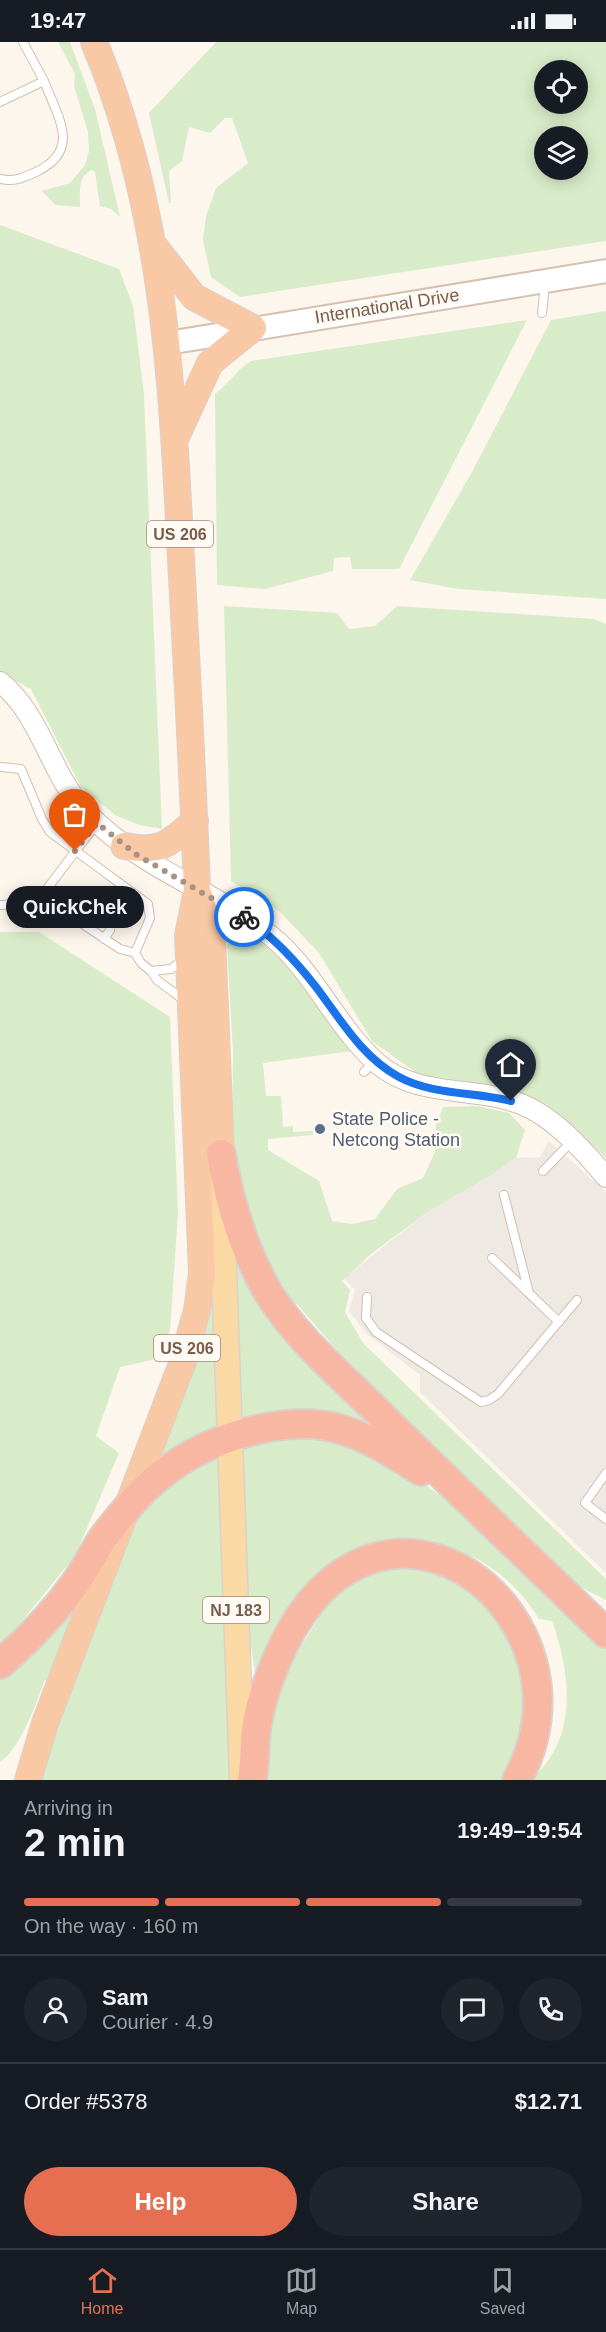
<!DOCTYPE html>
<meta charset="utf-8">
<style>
body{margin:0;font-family:Arial,sans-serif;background:#20242c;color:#f1f3f6;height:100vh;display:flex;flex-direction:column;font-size:22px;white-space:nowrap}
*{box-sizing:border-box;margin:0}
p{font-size:20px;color:#9ea1a6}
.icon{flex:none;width:33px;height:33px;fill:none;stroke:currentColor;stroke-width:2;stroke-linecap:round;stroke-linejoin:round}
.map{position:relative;height:1738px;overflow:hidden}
.details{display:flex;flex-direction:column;background:#171b24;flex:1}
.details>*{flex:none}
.buttons{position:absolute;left:534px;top:18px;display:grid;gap:12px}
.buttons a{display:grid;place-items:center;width:54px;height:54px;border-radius:50%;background:#171b24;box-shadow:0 3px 15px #0003;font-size:30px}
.pin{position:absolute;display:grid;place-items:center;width:51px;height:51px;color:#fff;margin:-62px -26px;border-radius:50% 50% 50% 0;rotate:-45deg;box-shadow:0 0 6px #0007}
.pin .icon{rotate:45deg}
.courier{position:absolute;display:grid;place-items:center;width:60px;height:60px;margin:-30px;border:4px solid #1a73e8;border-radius:50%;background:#fff;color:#222;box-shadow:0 2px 8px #0007}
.bubble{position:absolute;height:42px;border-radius:21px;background:#171b24;box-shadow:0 3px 15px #0003;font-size:20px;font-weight:600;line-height:42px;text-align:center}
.summary em{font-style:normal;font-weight:600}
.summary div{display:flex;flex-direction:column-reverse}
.summary{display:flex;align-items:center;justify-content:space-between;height:102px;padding:0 24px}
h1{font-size:39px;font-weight:600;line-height:45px}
.bar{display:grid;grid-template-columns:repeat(4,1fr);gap:9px 6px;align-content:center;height:72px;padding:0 24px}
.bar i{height:8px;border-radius:4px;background:#363941}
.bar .on{background:#e76f51}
.bar p{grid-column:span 4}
.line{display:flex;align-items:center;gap:15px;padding:0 24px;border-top:2px solid #363941}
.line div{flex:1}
.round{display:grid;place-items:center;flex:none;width:63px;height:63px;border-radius:32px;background:#20242c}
.primary-button{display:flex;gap:12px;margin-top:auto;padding:12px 24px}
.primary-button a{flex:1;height:69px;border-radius:36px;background:#e76f51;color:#fff;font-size:24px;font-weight:600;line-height:69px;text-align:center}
.primary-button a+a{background:#20242c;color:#f1f3f6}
.status{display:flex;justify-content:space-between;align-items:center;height:42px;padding:0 30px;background:#171b24;direction:ltr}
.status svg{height:16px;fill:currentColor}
.menu{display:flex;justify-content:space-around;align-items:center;height:84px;border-top:2px solid #363941;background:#171b24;font-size:16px;color:#9ea1a6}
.menu a{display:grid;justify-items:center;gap:3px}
.menu .on{color:#e76f51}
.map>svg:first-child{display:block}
.industrial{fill:#efe9e4}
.green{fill:#d8ecc9;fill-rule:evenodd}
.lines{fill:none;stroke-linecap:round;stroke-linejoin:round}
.service-casing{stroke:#d1beb0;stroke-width:10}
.tertiary-casing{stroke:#d1beb0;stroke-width:22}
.secondary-casing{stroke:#d6c0b0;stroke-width:26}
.primary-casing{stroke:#dad1cd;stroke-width:27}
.trunk-casing{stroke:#dad1cd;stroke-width:28}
.motorway-casing{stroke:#dad1cd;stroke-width:32}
.service{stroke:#fff;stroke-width:8}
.tertiary{stroke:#fff;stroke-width:20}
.secondary{stroke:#fff;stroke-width:22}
.primary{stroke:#fbd9a5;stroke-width:24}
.trunk{stroke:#f9c8a4;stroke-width:26}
.motorway{stroke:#f7b7a3;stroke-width:28}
.done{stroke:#a89285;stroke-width:6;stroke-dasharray:0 10.8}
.route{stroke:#1a73e8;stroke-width:8}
.service-dot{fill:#5c6f8a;stroke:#fffaf3;stroke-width:2}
.labels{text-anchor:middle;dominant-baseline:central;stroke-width:5;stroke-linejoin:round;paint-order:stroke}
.shield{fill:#fffaf3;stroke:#a28b7f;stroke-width:1.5}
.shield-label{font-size:16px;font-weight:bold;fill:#7a5c4d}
.street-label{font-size:18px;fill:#7a5c4d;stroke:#fffaf3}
.service-label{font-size:18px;fill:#4e5e75;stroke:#fffaf3;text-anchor:start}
</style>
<div class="status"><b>19:47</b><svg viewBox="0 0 49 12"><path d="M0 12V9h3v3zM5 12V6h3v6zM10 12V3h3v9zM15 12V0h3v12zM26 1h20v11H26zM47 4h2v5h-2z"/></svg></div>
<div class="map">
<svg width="606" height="1738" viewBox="0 0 606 1738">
<rect width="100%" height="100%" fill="#fdf6ec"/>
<path class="industrial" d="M549,1099L606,1150V1531L420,1350V1333L367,1292L349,1269L355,1248L344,1236L429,1169L490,1134L516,1116L540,1115Z"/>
<path class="green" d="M58,0H70L95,67L120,175L111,167L100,164L95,130L92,128C77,134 80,152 80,165L55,163L42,149L70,141L85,123L89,109L88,90L74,44L75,32Z
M216,0H606V199L240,255L211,235L203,198L206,174L216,146L248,121L232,76H225L210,91L189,85L182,119L169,129L171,161H169L149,71ZM544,28H578V62H544ZM544,94H578V128H544Z
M0,183L119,227L133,264L144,352L162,787L139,783L115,773L81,745L31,647L0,631Z
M606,269V557L458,547L410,538L472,430L551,278Z
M527,278L399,527H352L350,515L334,516L333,529L265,547L217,543L215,352C230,341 235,329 251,319Z
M224,564L337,571L349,587L375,584L397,564L594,577L606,582V1116L546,1062L476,1041L418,1032L372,999L319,911L280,870L231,839Z
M0,890H39L170,975L178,1171L170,1289L152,1318L120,1325L96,1394L119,1411L75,1514L0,1606Z
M247,891C293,919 321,967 352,1009L263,1021L266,1054H281L283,1085L293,1084V1090L313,1089V1093L268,1097V1108L319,1139L332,1179L352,1182L375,1177L397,1147L423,1136L435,1110L436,1083L443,1065L477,1064L509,1071L525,1088L516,1116L490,1134L429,1169L371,1212L342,1239L350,1248L345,1270L363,1301L606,1537V1558L563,1536L345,1318L297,1262L288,1263L268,1233L241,1153L232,1094L233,1011L227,903L236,892Z
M233,1198L393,1399L241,1385Z
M212,1234L219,1391L151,1434Z
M332,1394L419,1438L470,1475L606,1605V1738H530C579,1698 571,1632 552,1579L539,1577C520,1544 477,1505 435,1506C407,1506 376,1516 347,1521L256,1638L245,1563L240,1402L256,1397Z
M219,1411L233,1738H39L131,1483L157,1446Z
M377,1526L455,1527L537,1615L509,1731L502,1738H261L263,1705L286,1629L327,1562L345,1541Z
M83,1550L51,1638H45C37,1659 20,1708 0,1720V1631Z"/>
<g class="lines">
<defs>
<path id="service" d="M0,60L44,39L23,0
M0,137C14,140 23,136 36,130C82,108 58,76 44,39
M542,271L545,243
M0,725L21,727L42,777L50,790L148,862L150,876L135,911
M43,858V852L97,781
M130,860L135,852
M0,863C11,863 43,858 50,860L120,907L135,911L141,921L151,929
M65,870L71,861
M85,883L91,874
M104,897L110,888
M183,918L171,927L151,929L157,938L184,958
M364,1030L374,1020
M543,1129L571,1100
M504,1153L529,1251
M492,1216L559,1280
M367,1255L366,1276L376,1290L481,1360L489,1358L498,1352L577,1258
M606,1431L585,1461L606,1477"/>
<path id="tertiary" d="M0,640C43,675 49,732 87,771C139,825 213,848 271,894C314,929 336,985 378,1022C418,1056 475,1044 521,1062C554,1075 583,1108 606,1135"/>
<path id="secondary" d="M168,301L606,229"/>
<path id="primary" d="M221,1144L242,1736"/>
<path id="trunk" d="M155,205L194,255L253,286L210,321L176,395
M124,804C162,811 168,802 195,779
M198,851L212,894L221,1112
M28,1738L45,1681L183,1319L197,1268L202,1231L188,894L197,848C193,737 187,627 181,517C172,340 164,166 94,0"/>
<path id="motorway" d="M221,1112C229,1159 242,1203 265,1245C292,1292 336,1329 374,1366C450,1442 529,1516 606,1591
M0,1622C27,1599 53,1572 74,1543C85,1528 93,1511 103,1496C120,1473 142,1447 165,1430C207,1397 283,1372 336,1386C367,1394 394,1412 421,1429
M252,1738C255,1722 254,1705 256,1688C260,1659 271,1629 284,1602C384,1401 606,1575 517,1738"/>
</defs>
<use href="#service" class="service-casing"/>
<use href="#tertiary" class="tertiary-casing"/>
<use href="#secondary" class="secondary-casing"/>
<use href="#primary" class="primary-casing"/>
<use href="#trunk" class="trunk-casing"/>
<use href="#motorway" class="motorway-casing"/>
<use href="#service" class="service"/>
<use href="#tertiary" class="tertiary"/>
<use href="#secondary" class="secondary"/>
<use href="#primary" class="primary"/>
<use href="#trunk" class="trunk"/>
<use href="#motorway" class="motorway"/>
</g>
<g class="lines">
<path class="done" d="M75,809L97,781L137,813L244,875"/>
<path class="route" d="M244,875C273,894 295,918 316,945C341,978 362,1015 399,1035C432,1053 475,1050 511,1059"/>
</g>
<circle class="service-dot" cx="320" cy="1087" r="6"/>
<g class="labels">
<g class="shield">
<rect x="147" y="479" width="66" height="26" rx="4.5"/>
<rect x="154" y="1293" width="66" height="26" rx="4.5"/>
<rect x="203" y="1555" width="66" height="26" rx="4.5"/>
</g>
<g class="shield-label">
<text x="180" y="492">US 206</text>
<text x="187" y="1306">US 206</text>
<text x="236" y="1568">NJ 183</text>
</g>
<g class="street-label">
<text transform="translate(387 264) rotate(-9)">International Drive</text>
</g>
<g class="service-label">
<text x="332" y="1077">State Police -<tspan x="332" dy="21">Netcong Station</tspan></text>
</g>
</g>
</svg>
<div class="buttons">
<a><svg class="icon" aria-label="locate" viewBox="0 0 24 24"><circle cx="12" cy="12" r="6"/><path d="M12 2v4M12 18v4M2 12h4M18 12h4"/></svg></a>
<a><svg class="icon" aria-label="layers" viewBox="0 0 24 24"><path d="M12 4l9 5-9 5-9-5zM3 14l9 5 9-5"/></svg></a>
</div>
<div class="pin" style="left:75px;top:809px;background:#ea580c"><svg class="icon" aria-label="bag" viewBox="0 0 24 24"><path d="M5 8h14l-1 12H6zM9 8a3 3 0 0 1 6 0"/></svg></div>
<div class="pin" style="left:511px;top:1059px;background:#1f2937"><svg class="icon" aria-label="home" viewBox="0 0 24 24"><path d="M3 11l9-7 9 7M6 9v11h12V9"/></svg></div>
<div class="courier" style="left:244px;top:875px"><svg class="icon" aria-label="bike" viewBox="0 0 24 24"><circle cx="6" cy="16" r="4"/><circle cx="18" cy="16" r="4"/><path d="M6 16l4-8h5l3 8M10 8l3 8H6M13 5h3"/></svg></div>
<div class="bubble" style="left:6px;top:844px;width:138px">QuickChek</div>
</div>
<section class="details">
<div class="summary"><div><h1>2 min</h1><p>Arriving in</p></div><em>19:49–19:54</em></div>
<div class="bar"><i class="on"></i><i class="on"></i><i class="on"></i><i></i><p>On the way · 160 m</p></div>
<div class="line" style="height:108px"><a class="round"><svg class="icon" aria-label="person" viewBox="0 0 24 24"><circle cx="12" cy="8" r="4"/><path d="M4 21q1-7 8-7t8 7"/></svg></a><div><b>Sam</b><p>Courier · 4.9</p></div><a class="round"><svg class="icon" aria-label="chat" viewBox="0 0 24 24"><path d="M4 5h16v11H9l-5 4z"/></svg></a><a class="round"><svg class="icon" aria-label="phone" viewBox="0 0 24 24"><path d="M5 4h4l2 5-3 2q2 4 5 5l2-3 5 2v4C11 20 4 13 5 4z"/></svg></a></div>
<div class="line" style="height:78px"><div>Order #5378</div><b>$12.71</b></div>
<div class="primary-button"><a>Help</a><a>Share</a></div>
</section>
<nav class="menu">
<a class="on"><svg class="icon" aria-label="home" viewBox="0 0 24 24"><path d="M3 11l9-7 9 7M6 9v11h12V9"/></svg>Home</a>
<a><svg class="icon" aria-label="map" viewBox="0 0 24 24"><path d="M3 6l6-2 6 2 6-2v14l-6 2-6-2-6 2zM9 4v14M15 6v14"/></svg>Map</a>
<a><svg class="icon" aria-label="saved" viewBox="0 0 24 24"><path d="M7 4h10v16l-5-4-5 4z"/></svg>Saved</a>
</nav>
